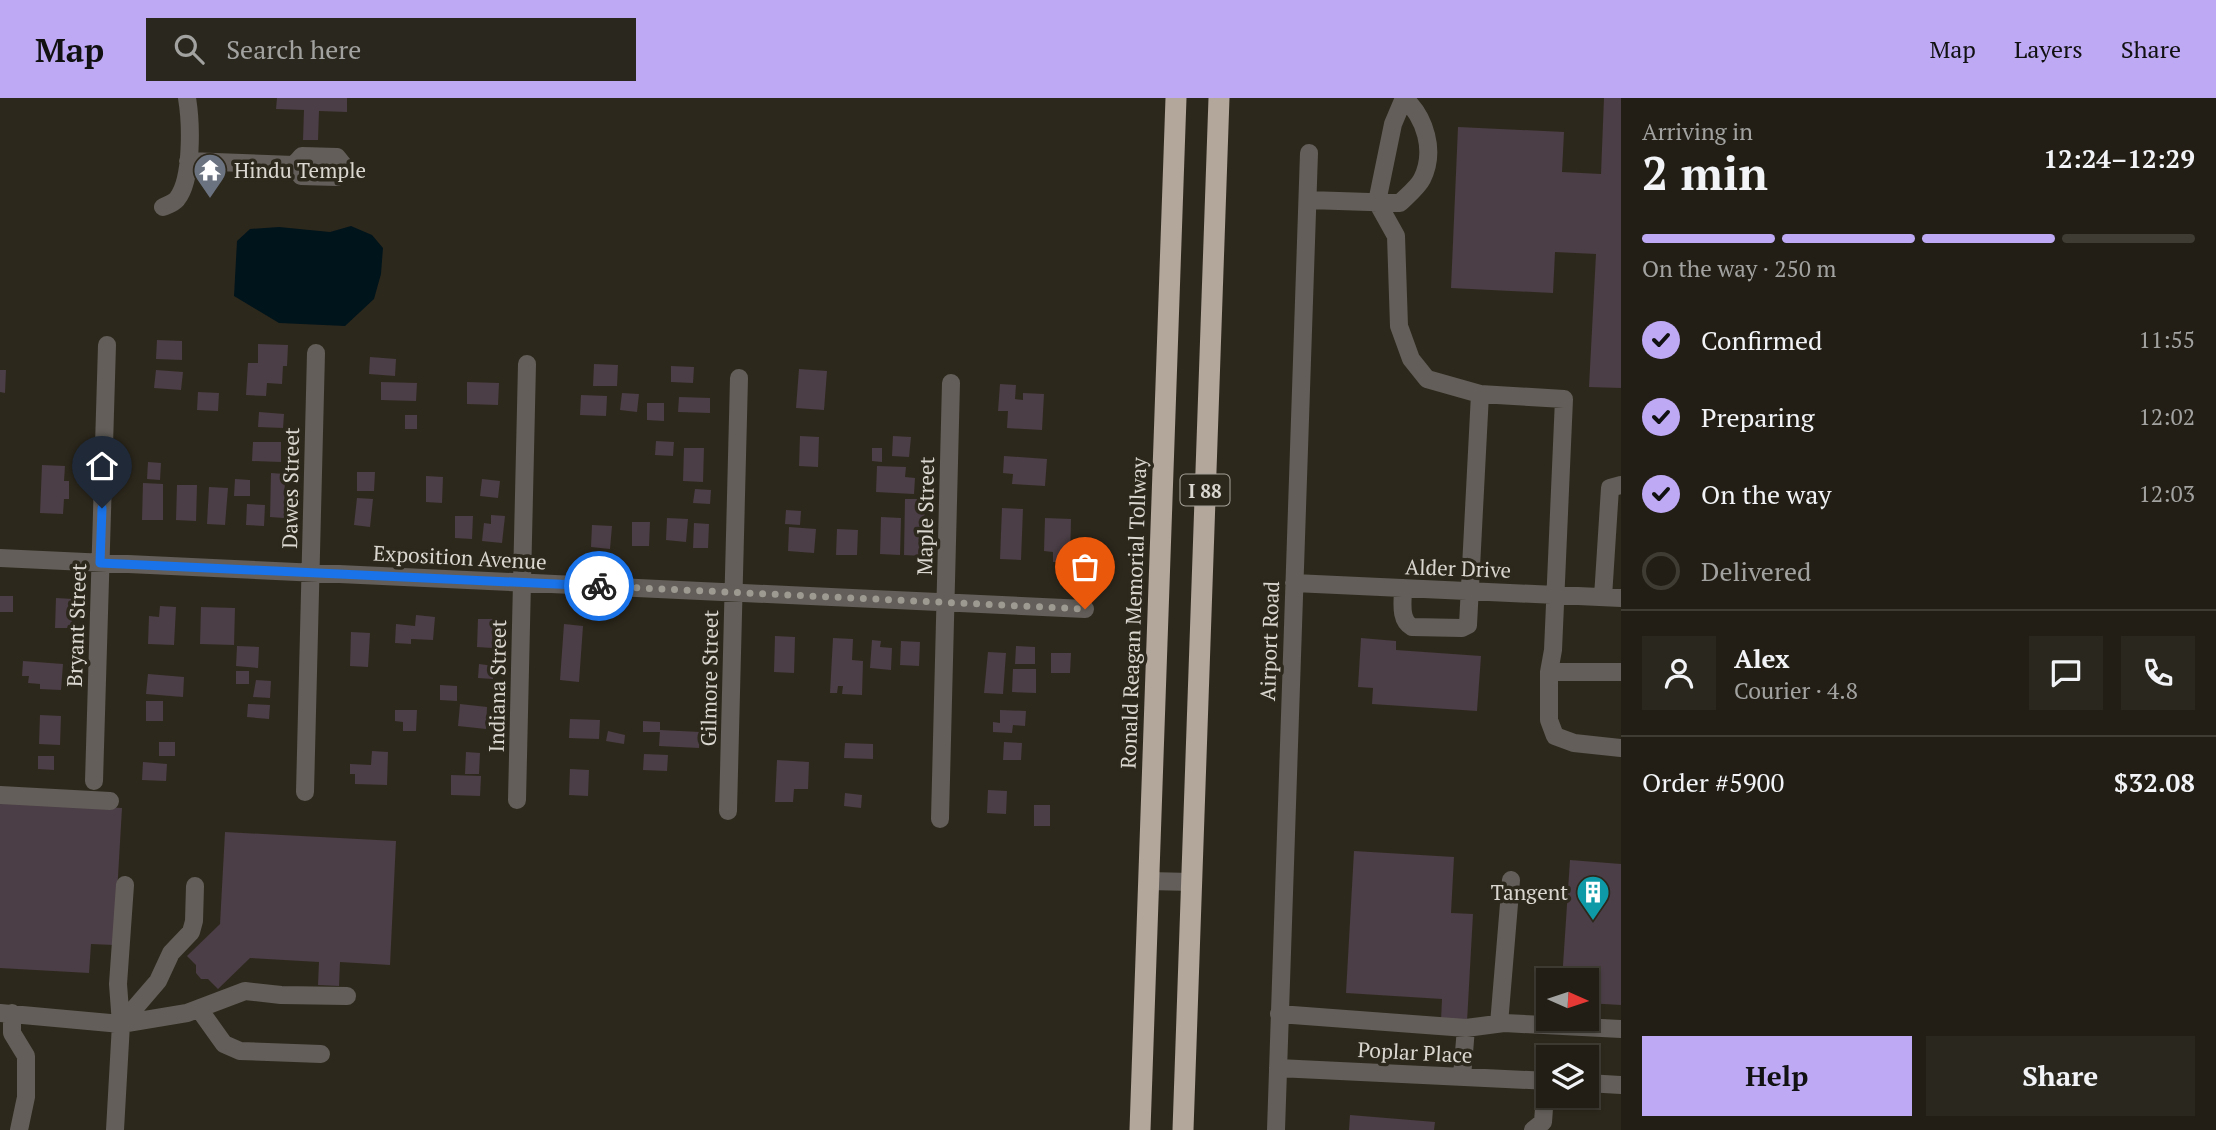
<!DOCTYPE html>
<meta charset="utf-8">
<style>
body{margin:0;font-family:"PT Serif",serif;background:#2a271e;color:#f1f3f6;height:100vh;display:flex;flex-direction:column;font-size:26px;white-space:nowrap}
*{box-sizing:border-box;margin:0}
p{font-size:23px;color:#a2a2a0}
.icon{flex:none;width:38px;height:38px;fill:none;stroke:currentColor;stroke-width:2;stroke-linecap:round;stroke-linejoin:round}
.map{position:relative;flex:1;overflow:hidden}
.sheet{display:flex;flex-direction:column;background:#221e15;width:595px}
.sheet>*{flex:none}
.needle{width:46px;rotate:93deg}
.tools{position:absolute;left:1536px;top:870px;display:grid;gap:14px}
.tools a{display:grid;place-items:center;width:63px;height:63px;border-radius:0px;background:#221e15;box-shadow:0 2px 5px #0004,0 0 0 2px #3f3c34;font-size:35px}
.pin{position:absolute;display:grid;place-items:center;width:60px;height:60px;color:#fff;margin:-72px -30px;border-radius:50% 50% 50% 0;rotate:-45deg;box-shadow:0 0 7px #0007}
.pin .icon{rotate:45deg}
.courier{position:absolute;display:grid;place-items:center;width:70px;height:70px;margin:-35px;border:5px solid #1a73e8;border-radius:50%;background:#fff;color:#222;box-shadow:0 2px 9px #0007}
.headline em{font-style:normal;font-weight:600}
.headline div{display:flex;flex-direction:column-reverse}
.headline{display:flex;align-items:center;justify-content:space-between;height:119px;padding:0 21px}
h1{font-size:46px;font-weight:600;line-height:52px}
.bar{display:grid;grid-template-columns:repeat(4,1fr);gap:10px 7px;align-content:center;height:84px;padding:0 21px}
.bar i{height:9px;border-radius:5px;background:#3f3c34}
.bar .active{background:#bea9f5}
.bar p{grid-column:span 4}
.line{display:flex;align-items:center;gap:18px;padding:0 21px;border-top:2px solid #3f3c34}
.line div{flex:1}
.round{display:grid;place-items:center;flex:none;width:74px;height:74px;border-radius:0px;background:#2a271e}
ol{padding:0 21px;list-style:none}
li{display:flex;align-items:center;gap:21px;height:77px}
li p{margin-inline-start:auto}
li .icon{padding:7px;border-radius:50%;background:#bea9f5;color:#111;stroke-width:4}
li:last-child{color:#a2a2a0}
li i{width:38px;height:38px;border:4px solid #3f3c34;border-radius:50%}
.action{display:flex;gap:14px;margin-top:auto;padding:14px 21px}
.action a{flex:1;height:80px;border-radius:0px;background:#bea9f5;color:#111;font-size:28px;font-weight:600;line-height:80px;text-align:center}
.action a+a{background:#2a271e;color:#f1f3f6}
header{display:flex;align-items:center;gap:42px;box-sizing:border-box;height:98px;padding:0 35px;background:#bea9f5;color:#111}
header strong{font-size:33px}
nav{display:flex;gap:38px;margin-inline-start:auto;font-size:24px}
.search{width:490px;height:63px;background:#2a271e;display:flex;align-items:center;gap:18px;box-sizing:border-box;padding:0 24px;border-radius:0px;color:#a2a2a0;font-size:26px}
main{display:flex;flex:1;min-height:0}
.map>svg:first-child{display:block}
.water{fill:#00141c}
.building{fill:#4b3e46}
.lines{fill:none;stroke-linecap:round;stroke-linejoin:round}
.minor{stroke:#635e59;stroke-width:18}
.highway{stroke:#b3a69b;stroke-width:21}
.done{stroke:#9d9a91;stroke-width:7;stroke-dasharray:0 12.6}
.route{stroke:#1a73e8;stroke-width:9}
.labels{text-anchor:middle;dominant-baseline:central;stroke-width:7;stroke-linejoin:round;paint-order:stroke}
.shield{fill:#2d281c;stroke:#a6a29a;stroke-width:2}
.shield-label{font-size:19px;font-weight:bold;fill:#dad7d0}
.poi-label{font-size:21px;fill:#dad7d0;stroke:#2d281c;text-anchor:start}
.street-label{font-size:21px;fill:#dad7d0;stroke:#2d281c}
</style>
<header>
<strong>Map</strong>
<div class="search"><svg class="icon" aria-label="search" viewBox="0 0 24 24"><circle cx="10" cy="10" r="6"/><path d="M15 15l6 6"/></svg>Search here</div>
<nav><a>Map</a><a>Layers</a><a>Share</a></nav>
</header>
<main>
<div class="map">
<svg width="1621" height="1032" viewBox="0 0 1621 1032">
<rect width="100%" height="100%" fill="#2d281c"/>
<path class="water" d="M351,128L372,137L383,150L381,176L374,201L345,228L279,225L234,198L237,143L250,131L279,129L330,134Z"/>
<path class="building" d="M277,0H347V14L319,13L318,42H303L304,12L276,11Z
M1604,0H1621V290L1589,289L1596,156L1555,154L1553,195L1451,190L1458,29L1564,34L1562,74L1601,76Z
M157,242L182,243V262L156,261Z
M258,246L288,247L287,268H283L282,286L267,285L266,298L246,297L248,265H258Z
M370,259L396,261L395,278L369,276Z
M594,266L618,267L617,288H593Z
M671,268L694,269L693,285L671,284Z
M799,271L827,273L824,312L796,310Z
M0,272H6L5,295L0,294Z
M156,272L183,274L181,292L154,290Z
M381,284L417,285L416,303L381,302Z
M467,284L499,285L498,307L467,306Z
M1000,286L1016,287L1015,301L1023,302V295L1044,296L1042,332L1007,330L1008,313H998Z
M198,294L219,295L218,313L197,312Z
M622,295L639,296L637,314L620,312Z
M581,297L607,298L606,318L580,317Z
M679,299L710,300V315L678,314Z
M647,305H664V323L647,322Z
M259,314L284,316L283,330L258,329Z
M405,317H417V331H405Z
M800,338L819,339L818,369L799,368Z
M893,338L911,339L909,359L892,358Z
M656,343L674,344L673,358L655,357Z
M253,344H281V364L252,363Z
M684,350H704L703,384L683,383Z
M872,350H882V364L872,363Z
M1004,358L1047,361L1045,388L1012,386L1013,376L1003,375Z
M148,364L161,365L160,382L147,381Z
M42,367L65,368L64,383H69V401H64L63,416L40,415Z
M877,368L906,369L905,379L915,380L914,396L876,394Z
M357,374H375L374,393H357Z
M271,375L285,376L284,420L270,419Z
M426,378L443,379L442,405L426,404Z
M235,381L250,382V398H234Z
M482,381L500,383L498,400L480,398Z
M143,385L163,386V422H142Z
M177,387H197L196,423L176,422Z
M209,389L228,390L225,427L207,426Z
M695,391L711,392L710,406L693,405Z
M357,400L373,401L370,429L354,427Z
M905,401H925L923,458L904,457Z
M247,406L265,407L264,428L246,427Z
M1002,410L1023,411L1021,462L1000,461Z
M786,412L801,413L800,427L785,426Z
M491,417L505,418L502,445L482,443L484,425L491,426Z
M455,418H473L472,441L455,440Z
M881,419L901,420L900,457L880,456Z
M667,420L688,421L686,444L666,442Z
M1045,420L1071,421L1070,464H1053V454L1044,453Z
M632,424H650L649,448H632Z
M694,425L709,426L708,450H693Z
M592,427L612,428L610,451L591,449Z
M789,429L816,431L814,455L788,453Z
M837,431L858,432L857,457H836Z
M0,498H13V514H0Z
M56,500L73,501L72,530H55Z
M160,508L176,509L174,547L148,546L149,518L159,519Z
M201,509L235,510L234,547L200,546Z
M416,517L435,519L433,542L411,541V546L395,545L396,526L415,528Z
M478,521H493L492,550L477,549Z
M564,526L583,528L579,584L560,582Z
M351,534L370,535L368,569L350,568Z
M775,538L795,539L794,575L774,574Z
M833,540L853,541L852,562L863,563L862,597L842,596L843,588H838L837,595H830Z
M1361,540L1396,543V552L1481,558L1477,613L1372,606L1373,590L1358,589Z
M872,542L881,543L880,549L892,550L891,572L870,570Z
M901,543L920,544L919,568L900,567Z
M237,548L259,549L258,570L236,568Z
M1016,548L1035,549V566H1015Z
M988,554L1006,555L1003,596L984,595Z
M1051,555H1071L1070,575H1051Z
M23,563L63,566L61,592L40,591V586L28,585L29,578H22Z
M479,566L494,568L493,581L478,580Z
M1013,571H1036V595L1012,594Z
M236,573H249V586H236Z
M148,576L184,579L183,599L146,596Z
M256,582L271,583L270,600L253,599Z
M440,587L457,588V603L440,602Z
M146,603H163V623H146Z
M248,606L270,607L269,621L247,619Z
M460,606L487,609L486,631L458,628Z
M395,612H417L416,633H403V624L395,623Z
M1000,612L1026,613L1025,628L1013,627L1012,635L993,634V624L1000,625Z
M40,617L61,618L60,647L39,646Z
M570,621L600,622L599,641L569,640Z
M643,623L660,624V634H643Z
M660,632L700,634L699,650L659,648Z
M608,633L625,637L624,646L606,643Z
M159,644H175V658H159Z
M1004,644L1022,645L1021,662H1003Z
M845,645L873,646V661L844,660Z
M372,653L388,654L387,687L355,686V676H350V666L371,667Z
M466,654L480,655L479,676H465Z
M644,656L668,657L667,673L643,672Z
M38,658H54V672L38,671Z
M777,662L809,664L808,691H794L793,704H775Z
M143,664L167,666L166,683L142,682Z
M570,671L589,672L588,698L569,697Z
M451,677L481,678L480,698L451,697Z
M988,692L1007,693L1006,716L987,715Z
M845,695L862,697L861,710L844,708Z
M0,703L122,710L114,847L91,846L89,875L0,870Z
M1034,707H1050V728H1034Z
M225,734L396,743L390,867L340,864L339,888L318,887L319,864L250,860L218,891L208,881H201L196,875V867L187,858L220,826Z
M1354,753L1454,759L1451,815L1473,816L1467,924L1441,923L1442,901L1346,895Z
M1570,762L1621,766V907L1587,905V882H1562Z
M1350,1017L1435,1024L1434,1032H1349Z"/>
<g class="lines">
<path class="minor" d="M302,58L337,59L345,69L337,79L301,78L294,67Z
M188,63L294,67
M1308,102L1400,105C1407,98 1418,89 1422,81C1436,53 1425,19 1404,0L1393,26L1377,104L1396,138L1399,228L1411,261L1427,281L1480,296L1468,527L1462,530L1412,529C1399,522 1403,503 1403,490
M163,109C168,107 174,105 177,101C193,81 191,24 187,0
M1480,296L1564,301L1553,552L1549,574H1621
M0,460L1085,511
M1294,485L1621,500
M1603,499L1610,390L1621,387
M1549,574V622L1555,638L1574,645L1621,650
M94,683L107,247
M305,694L316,255
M0,697L110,703
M517,702L527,266
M728,713L739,280
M940,721L951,285
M1148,783L1192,784
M199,911L224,946L240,953L321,956
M0,915L121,926L187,915L245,893L281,897L347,898
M12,915V935L26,958V999L19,1032
M1279,916L1466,930L1504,925L1621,931
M121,926L158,883L171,855L191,834L194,823L195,788
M1499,926L1511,782
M1278,970L1549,983
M1462,979L1466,930
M1587,985L1621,987
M115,1032L121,926L118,886L125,787
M1276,1032L1309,55
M1533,1032L1543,1024L1546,983"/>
<path class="highway" d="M1140,1032L1176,0
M1183,1032L1219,0"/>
</g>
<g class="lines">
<path class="done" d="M599,488L1085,511"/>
<path class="route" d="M102,410L100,465L599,488"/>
</g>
<defs>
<symbol id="temple-pin" viewBox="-11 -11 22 30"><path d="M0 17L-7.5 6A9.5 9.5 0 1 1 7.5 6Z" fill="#6b7280" stroke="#2d281c"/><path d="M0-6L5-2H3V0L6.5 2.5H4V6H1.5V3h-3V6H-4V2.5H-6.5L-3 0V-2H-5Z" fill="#fff"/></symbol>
<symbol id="building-pin" viewBox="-11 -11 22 30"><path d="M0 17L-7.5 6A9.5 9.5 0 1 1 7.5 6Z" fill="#0f9aa8" stroke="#2d281c"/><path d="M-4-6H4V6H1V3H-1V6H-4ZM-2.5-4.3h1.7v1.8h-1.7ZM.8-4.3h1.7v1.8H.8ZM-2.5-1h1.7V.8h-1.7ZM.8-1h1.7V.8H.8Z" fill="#fff"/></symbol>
</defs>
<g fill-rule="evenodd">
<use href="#temple-pin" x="191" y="53" width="38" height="52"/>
<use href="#building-pin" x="1574" y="775" width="38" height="52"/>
</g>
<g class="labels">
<rect class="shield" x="1180.5" y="376.5" width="49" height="31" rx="5"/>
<g class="shield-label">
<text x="1205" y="392">I 88</text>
</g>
<g class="poi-label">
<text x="234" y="72">Hindu Temple</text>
<text x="1568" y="794" text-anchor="end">Tangent</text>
</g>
<g class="street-label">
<text transform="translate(290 390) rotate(-89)">Dawes Street</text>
<text transform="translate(925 418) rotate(-89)">Maple Street</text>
<text transform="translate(460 459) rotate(3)">Exposition Avenue</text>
<text transform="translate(1458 470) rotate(2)">Alder Drive</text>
<text transform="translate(1133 515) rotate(-88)">Ronald Reagan Memorial Tollway</text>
<text transform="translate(76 527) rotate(-88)">Bryant Street</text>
<text transform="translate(1269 543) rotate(-88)">Airport Road</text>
<text transform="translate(709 580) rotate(-89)">Gilmore Street</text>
<text transform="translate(497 588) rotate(-89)">Indiana Street</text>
<text transform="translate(1415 954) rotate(3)">Poplar Place</text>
</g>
</g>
</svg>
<div class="tools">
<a><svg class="needle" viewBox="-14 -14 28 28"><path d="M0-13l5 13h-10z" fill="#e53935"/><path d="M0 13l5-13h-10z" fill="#a2a2a0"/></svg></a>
<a><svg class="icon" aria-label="layers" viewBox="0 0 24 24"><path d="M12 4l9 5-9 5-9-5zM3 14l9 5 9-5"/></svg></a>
</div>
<div class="pin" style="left:1085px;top:511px;background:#ea580c"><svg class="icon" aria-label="bag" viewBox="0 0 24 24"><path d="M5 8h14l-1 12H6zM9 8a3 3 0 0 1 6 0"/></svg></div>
<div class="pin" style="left:102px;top:410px;background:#1f2937"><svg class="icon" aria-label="home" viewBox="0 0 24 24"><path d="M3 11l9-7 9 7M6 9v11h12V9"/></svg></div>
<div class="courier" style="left:599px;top:488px"><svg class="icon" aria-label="bike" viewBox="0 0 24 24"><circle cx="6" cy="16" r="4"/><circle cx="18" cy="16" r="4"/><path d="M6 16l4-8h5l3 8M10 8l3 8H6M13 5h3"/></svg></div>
</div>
<section class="sheet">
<div class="headline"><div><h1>2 min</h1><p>Arriving in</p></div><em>12:24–12:29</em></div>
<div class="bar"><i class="active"></i><i class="active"></i><i class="active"></i><i></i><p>On the way · 250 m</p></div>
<ol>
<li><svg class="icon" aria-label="check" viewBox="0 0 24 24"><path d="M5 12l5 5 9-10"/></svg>Confirmed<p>11:55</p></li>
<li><svg class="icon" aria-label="check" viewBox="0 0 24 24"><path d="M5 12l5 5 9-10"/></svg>Preparing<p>12:02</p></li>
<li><svg class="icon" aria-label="check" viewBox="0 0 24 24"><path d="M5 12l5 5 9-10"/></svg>On the way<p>12:03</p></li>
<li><i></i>Delivered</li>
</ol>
<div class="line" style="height:126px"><a class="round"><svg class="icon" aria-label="person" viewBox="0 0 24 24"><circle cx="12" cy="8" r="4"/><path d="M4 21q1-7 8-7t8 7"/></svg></a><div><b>Alex</b><p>Courier · 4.8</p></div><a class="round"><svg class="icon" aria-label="chat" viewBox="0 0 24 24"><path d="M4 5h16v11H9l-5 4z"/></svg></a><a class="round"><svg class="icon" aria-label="phone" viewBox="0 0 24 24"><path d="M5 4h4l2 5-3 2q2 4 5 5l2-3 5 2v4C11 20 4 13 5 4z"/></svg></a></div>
<div class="line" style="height:91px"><div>Order #5900</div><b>$32.08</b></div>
<div class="action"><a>Help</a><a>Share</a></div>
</section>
</main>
